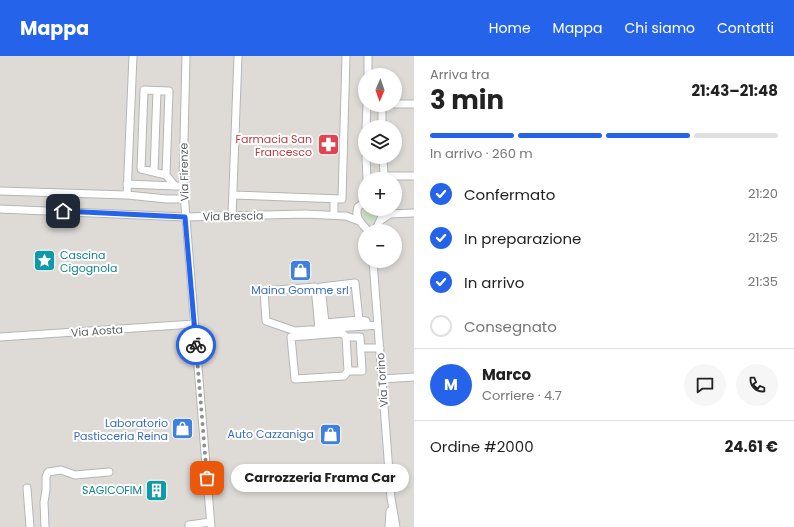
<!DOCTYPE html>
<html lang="it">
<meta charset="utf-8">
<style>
body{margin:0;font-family:Poppins,sans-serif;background:#f6f6f6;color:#222;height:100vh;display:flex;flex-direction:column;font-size:15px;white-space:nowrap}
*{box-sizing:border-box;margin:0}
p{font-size:13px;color:#767676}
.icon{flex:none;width:22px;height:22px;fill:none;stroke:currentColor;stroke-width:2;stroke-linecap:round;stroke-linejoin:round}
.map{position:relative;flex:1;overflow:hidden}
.drawer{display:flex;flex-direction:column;background:#fff;width:380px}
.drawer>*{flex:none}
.needle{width:26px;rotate:182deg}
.controls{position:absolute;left:358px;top:12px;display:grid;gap:8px}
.controls a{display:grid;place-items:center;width:44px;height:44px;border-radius:50%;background:#fff;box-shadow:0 2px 6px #0003;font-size:20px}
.pin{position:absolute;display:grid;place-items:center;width:34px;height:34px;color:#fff;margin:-17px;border-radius:8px;box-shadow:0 2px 6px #0006}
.courier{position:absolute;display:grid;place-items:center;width:40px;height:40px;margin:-20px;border:3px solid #2563eb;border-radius:50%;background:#fff;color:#222;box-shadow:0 1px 5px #0007}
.bubble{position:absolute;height:28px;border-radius:14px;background:#fff;box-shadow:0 2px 6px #0003;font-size:13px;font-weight:700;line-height:28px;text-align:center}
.headline em{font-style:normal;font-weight:700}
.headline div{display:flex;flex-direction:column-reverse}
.headline{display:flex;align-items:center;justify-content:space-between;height:68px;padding:0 16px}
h1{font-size:26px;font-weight:700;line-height:30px}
.bar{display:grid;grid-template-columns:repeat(4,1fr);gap:6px 4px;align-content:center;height:48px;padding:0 16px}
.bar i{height:5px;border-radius:3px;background:#e0e0e0}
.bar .current{background:#2563eb}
.bar p{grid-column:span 4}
.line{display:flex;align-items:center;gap:10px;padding:0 16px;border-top:1px solid #e0e0e0}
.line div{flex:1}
.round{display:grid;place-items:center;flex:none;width:42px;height:42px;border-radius:21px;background:#f6f6f6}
ol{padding:0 16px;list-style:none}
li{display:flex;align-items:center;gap:12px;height:44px}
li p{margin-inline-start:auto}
li .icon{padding:4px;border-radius:50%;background:#2563eb;color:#fff;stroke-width:4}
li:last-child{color:#767676}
li i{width:22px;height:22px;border:2px solid #e0e0e0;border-radius:50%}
header{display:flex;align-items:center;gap:24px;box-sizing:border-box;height:56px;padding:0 20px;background:#2563eb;color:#fff}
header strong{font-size:19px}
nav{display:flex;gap:22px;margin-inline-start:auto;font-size:14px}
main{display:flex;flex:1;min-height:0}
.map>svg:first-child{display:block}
.industrial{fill:#dedbd7;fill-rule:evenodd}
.green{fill:#c6e3c1}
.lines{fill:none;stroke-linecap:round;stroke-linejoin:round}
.minor-casing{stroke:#b3b6b9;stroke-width:9}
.minor{stroke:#fff;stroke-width:7}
.done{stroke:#8e9090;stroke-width:4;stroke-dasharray:0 7.2}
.route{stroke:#2563eb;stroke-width:5}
.labels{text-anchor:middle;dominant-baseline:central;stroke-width:4;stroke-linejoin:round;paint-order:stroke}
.health-label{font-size:11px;fill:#be3a42;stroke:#fff;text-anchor:end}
.street-label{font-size:11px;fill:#5b6063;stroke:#fff}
.culture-label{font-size:11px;fill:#0d838f;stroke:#fff;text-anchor:start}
.shop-label{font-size:11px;fill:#366cbe;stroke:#fff;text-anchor:end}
</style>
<header>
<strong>Mappa</strong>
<nav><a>Home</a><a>Mappa</a><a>Chi siamo</a><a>Contatti</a></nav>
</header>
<main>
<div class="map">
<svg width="414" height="471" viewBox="0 0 414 471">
<rect width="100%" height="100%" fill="#ede9e3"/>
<path class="industrial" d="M0,0H414V471H0ZM365,19H395V49H365ZM365,71H395V101H365ZM365,123H395V153H365ZM365,175H395V205H365Z"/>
<path class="green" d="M365,152L376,153L377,157L375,164L371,165L364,163L362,159Z"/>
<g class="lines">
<defs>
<path id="minor" d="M186,0L183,125L211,471
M368,19V0
M395,48H414
M382,49V71
M366,71L367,49
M366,101L367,123
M383,101L384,120H414
M154,116L157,35
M166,119L141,113L144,34L169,35L166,119L175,130H183
M127,128L175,130
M0,135L127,139L167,143H184
M127,139L133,0
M233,139L342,143L346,0
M334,143V159
M365,146L358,151C354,162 362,167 368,175
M0,153L185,161L305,158L346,160L359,165
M232,160L238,0
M381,164L390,158L414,157
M375,175C378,167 384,162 382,153
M373,205L391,442L396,471
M359,264L355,227L321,231L325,267L359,264L366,265L367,270
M319,273L315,231L264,235L266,265L295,275L378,269
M0,281L194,268
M346,281L342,277L291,281L295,323L344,320L348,315
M346,281H360L362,315H348Z
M361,292H380
M382,323L414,321
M27,432L30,471
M189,469L210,466
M45,471L44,446L46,434V421L48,416L61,414L75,419L109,416
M389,471L390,455"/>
</defs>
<use href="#minor" class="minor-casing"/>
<use href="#minor" class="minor"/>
</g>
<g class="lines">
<path class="done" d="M196,289L207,422"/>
<path class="route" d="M63,155L185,161L196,289"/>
</g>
<defs>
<symbol id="pharmacy-square" viewBox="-11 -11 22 22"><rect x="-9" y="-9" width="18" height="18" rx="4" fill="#e0444e" stroke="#fff"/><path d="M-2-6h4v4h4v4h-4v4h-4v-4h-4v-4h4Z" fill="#fff"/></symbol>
<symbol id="sight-square" viewBox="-11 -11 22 22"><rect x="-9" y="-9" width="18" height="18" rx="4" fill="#0f9aa8" stroke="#fff"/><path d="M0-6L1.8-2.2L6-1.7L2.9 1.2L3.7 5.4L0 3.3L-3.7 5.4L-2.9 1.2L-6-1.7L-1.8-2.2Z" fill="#fff"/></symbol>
<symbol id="shop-square" viewBox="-11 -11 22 22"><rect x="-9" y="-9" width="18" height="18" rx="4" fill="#3f7fe0" stroke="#fff"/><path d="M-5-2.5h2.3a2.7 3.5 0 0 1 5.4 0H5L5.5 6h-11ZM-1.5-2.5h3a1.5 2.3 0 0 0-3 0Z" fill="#fff"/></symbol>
<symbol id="building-square" viewBox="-11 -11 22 22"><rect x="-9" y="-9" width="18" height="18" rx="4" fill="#0f9aa8" stroke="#fff"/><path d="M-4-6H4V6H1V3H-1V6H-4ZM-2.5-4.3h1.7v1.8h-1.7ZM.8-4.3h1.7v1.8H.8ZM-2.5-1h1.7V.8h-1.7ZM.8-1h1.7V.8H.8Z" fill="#fff"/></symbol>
</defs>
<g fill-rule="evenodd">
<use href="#pharmacy-square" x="316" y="76" width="25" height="25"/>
<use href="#sight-square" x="32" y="192" width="25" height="25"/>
<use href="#shop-square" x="288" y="202" width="25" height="25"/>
<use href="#shop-square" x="170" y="360" width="25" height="25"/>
<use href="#shop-square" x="318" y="366" width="25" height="25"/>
<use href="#building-square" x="144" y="422" width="25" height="25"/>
</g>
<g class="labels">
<g class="health-label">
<text x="312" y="83">Farmacia San<tspan x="312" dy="13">Francesco</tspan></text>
</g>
<g class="street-label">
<text transform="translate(184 116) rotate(-91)">Via Firenze</text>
<text transform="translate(233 160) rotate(-1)">Via Brescia</text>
<text transform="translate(97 275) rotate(-4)">Via Aosta</text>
<text transform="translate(382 324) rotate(-94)">Via Torino</text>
</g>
<g class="culture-label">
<text x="60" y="199">Cascina<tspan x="60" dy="13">Cigognola</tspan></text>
<text x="142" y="434" text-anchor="end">SAGICOFIM</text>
</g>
<g class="shop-label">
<text x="300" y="234" text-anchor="middle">Maina Gomme srl</text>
<text x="168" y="367">Laboratorio<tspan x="168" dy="13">Pasticceria Reina</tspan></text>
<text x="314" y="378">Auto Cazzaniga</text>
</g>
</g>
</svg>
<div class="controls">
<a><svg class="needle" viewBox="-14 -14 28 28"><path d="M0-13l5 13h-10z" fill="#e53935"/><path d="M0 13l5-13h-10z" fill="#767676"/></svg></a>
<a><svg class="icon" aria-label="layers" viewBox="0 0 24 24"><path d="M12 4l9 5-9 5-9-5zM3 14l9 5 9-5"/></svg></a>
<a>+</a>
<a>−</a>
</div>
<div class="pin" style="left:207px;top:422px;background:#ea580c"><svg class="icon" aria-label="bag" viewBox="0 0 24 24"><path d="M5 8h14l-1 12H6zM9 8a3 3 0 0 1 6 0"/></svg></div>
<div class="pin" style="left:63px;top:155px;background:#1f2937"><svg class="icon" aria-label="home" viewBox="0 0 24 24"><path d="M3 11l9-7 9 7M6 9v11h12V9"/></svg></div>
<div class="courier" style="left:196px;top:289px"><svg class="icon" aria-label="bike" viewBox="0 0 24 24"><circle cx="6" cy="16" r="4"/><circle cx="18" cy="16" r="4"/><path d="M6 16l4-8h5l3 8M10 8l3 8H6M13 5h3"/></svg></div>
<div class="bubble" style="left:231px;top:408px;width:178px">Carrozzeria Frama Car</div>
</div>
<section class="drawer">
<div class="headline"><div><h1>3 min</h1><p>Arriva tra</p></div><em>21:43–21:48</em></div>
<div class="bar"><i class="current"></i><i class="current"></i><i class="current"></i><i></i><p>In arrivo · 260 m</p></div>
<ol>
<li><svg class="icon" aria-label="check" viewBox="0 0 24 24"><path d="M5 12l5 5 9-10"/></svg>Confermato<p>21:20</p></li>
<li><svg class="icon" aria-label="check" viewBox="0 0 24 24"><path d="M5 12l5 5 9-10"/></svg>In preparazione<p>21:25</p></li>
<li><svg class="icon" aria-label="check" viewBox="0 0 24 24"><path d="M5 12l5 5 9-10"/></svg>In arrivo<p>21:35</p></li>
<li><i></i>Consegnato</li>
</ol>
<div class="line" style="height:72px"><b class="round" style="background:#2563eb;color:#fff">M</b><div><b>Marco</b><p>Corriere · 4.7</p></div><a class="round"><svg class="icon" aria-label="chat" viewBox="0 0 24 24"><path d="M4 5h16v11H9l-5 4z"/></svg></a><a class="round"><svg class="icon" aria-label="phone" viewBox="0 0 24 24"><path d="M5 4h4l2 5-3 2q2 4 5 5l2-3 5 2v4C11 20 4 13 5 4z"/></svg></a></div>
<div class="line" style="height:52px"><div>Ordine #2000</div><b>24.61 €</b></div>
</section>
</main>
